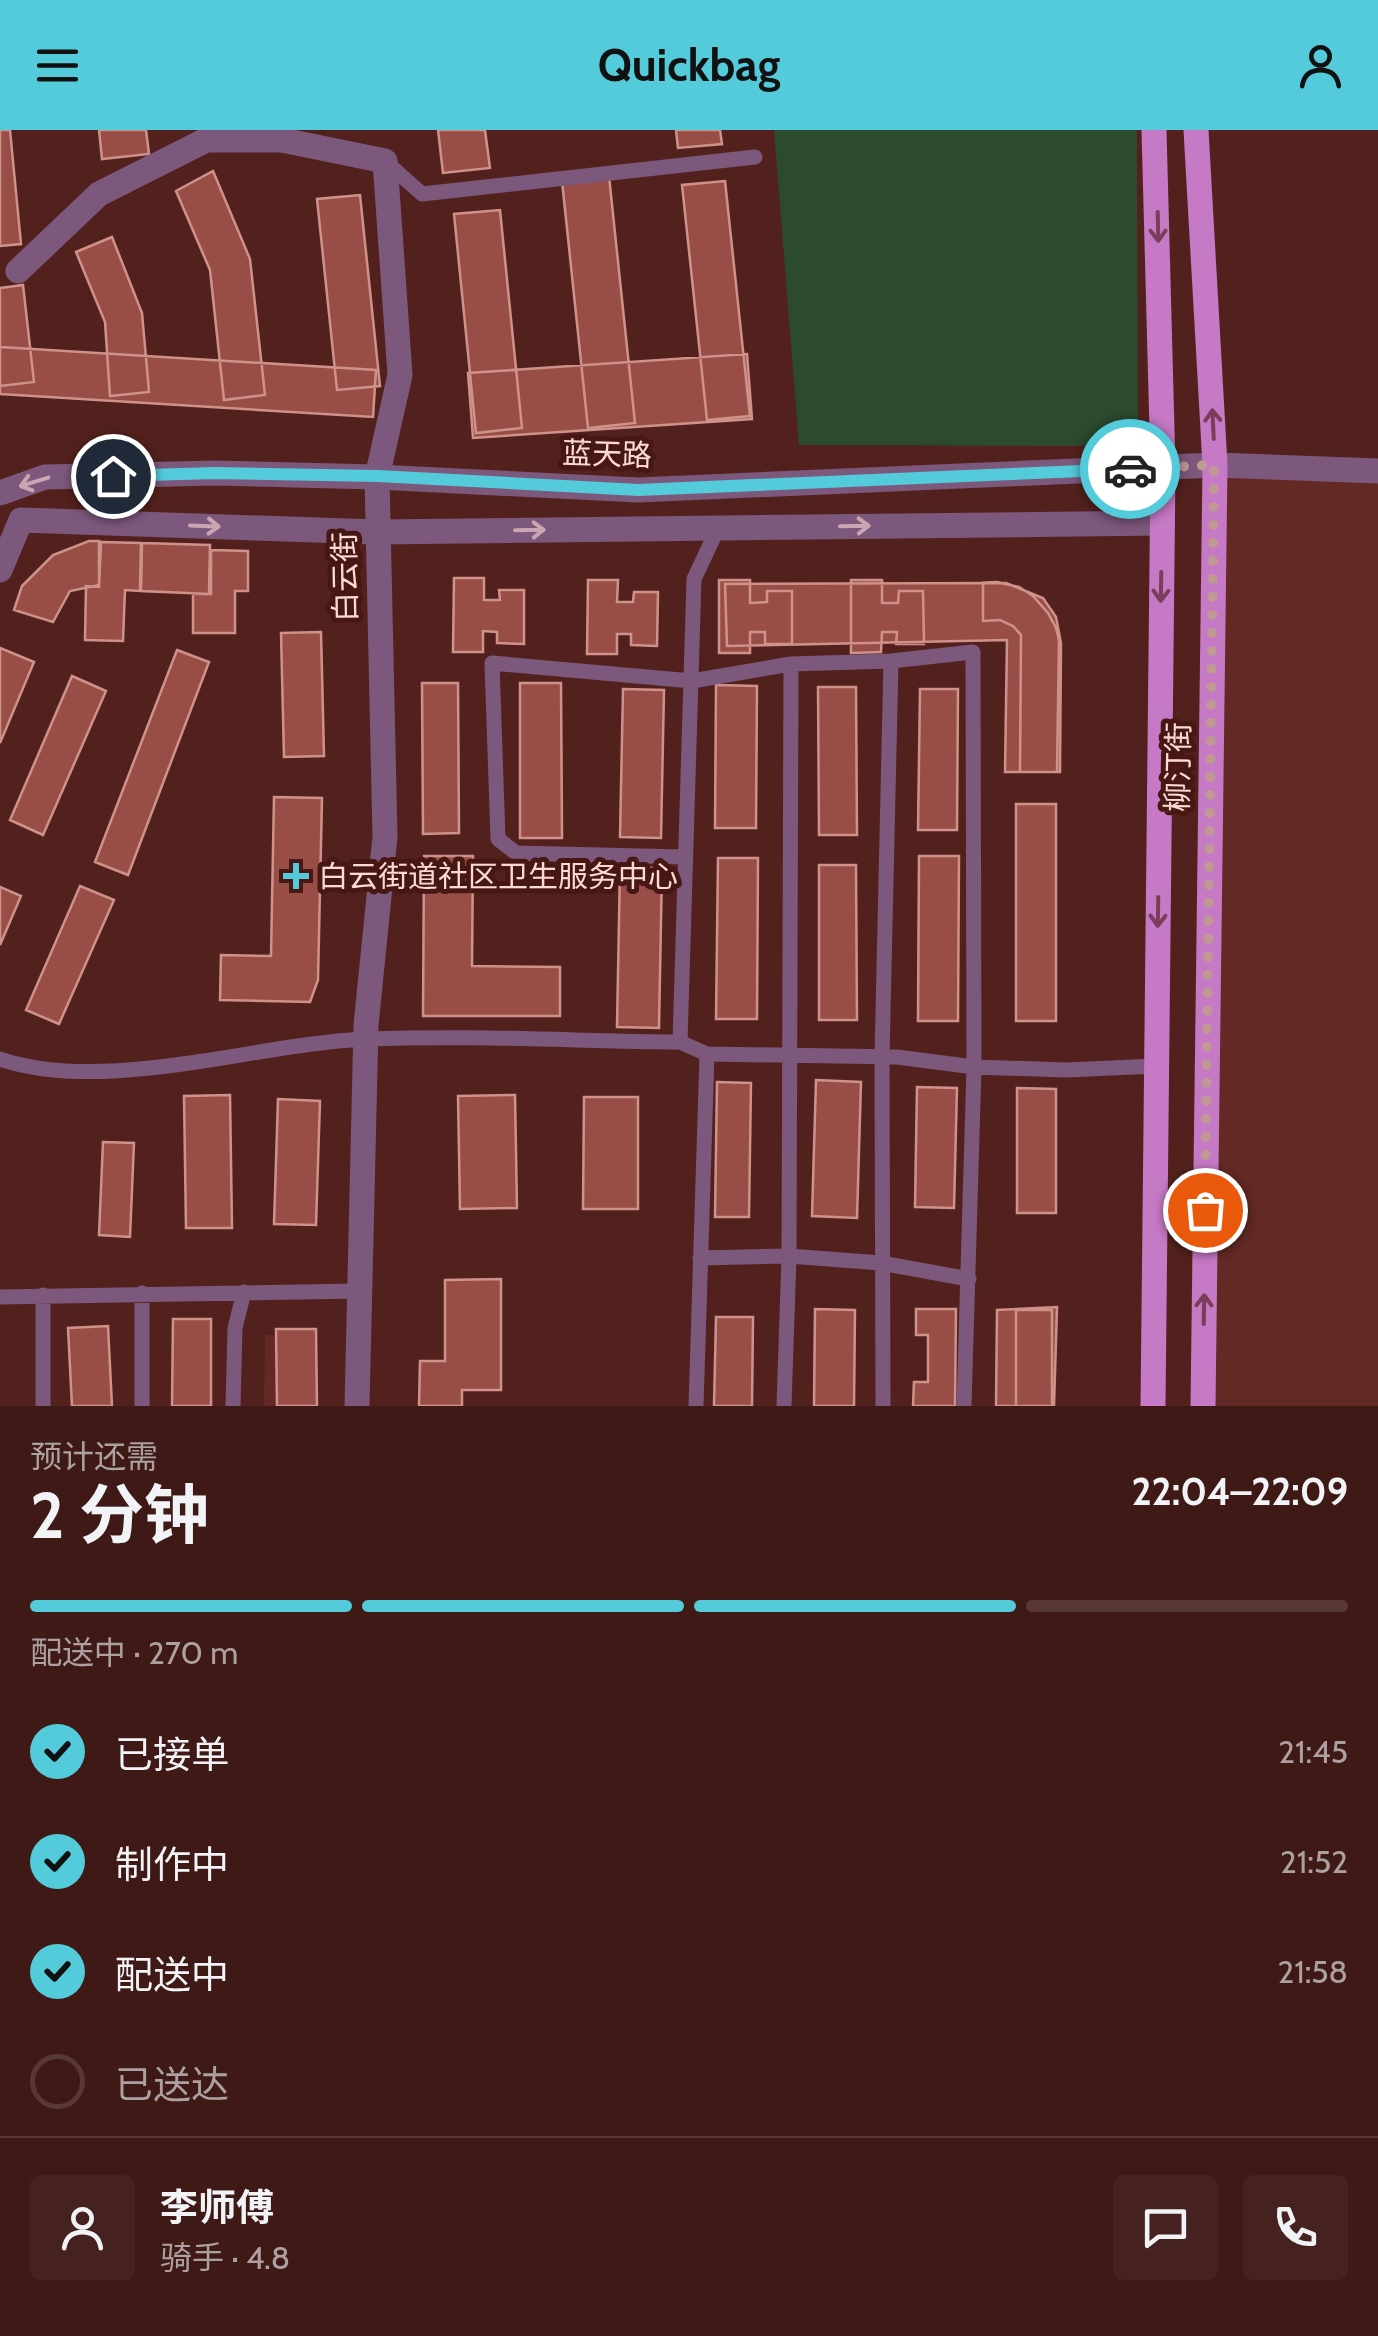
<!DOCTYPE html>
<html lang="zh">
<meta charset="utf-8">
<style>
body{margin:0;font-family:Cabin,"Noto Sans SC",sans-serif;background:#45221f;color:#f1f3f6;height:100vh;display:flex;flex-direction:column;font-size:38px;white-space:nowrap}
*{box-sizing:border-box;margin:0}
p{font-size:32px;color:#ada0a1}
.icon{flex:none;width:55px;height:55px;fill:none;stroke:currentColor;stroke-width:2;stroke-linecap:round;stroke-linejoin:round}
.map{position:relative;height:1276px;overflow:hidden}
.panel{display:flex;flex-direction:column;background:#3e1916;flex:1}
.panel>*{flex:none}
.pin{position:absolute;display:grid;place-items:center;width:85px;height:85px;color:#fff;margin:-42px;border:5px solid #fff;border-radius:50%;box-shadow:0 2px 10px #0007}
.courier{position:absolute;display:grid;place-items:center;width:100px;height:100px;margin:-50px;border:8px solid #53cbda;border-radius:50%;background:#fff;color:#222;box-shadow:0 2px 12px #0007}
.overview em{font-style:normal;font-weight:700}
.overview div{display:flex;flex-direction:column-reverse}
.overview{display:flex;align-items:center;justify-content:space-between;height:170px;padding:0 30px}
h1{font-size:65px;font-weight:700;line-height:75px}
.bar{display:grid;grid-template-columns:repeat(4,1fr);gap:15px 10px;align-content:center;height:120px;padding:0 30px}
.bar i{height:12px;border-radius:8px;background:#573835}
.bar .active{background:#53cbda}
.bar p{grid-column:span 4}
.line{display:flex;align-items:center;gap:25px;padding:0 30px;border-top:2px solid #573835}
.line div{flex:1}
.round{display:grid;place-items:center;flex:none;width:105px;height:105px;border-radius:10px;background:#45221f}
ol{padding:0 30px;list-style:none}
li{display:flex;align-items:center;gap:30px;height:110px}
li p{margin-inline-start:auto}
li .icon{padding:10px;border-radius:50%;background:#53cbda;color:#111;stroke-width:4}
li:last-child{color:#ada0a1}
li i{width:55px;height:55px;border:5px solid #573835;border-radius:50%}
header{display:flex;justify-content:space-between;align-items:center;height:130px;padding:0 30px;background:#53cbda;color:#111;font-size:45px;font-weight:700}
.map>svg:first-child{display:block}
.built{fill:#622925}
.green{fill:#2b4a2e}
.building{fill:#984e46;stroke:#cf928a;stroke-width:2.5}
.lines{fill:none;stroke-linecap:round;stroke-linejoin:round}
.service{stroke:#7d587d;stroke-width:15}
.minor{stroke:#7d587d;stroke-width:25}
.tertiary{stroke:#7d587d;stroke-width:25}
.primary{stroke:#c679c5;stroke-width:25}
.oneway{stroke:#7a3e5a}
.oneway2{stroke:#c9a6b2}
.done{stroke:#c09995;stroke-width:10;stroke-dasharray:0 18}
.route{stroke:#53cbda;stroke-width:12}
.poi-dot{fill:#53cbda;stroke:#471713;stroke-width:4}
.labels{text-anchor:middle;dominant-baseline:central;stroke-width:10;stroke-linejoin:round;paint-order:stroke}
.street-label{font-size:30px;fill:#fbdad5;stroke:#471713}
.poi-label{font-size:30px;fill:#fbdad5;stroke:#471713;text-anchor:start}
</style>
<header><svg class="icon" aria-label="menu" viewBox="0 0 24 24"><path d="M4 6h16M4 12h16M4 18h16"/></svg>Quickbag<svg class="icon" aria-label="person" viewBox="0 0 24 24"><circle cx="12" cy="8" r="4"/><path d="M4 21q1-7 8-7t8 7"/></svg></header>
<div class="map">
<svg width="1378" height="1276" viewBox="0 0 1378 1276">
<rect width="100%" height="100%" fill="#53211d"/>
<path class="built" d="M1223,344L1378,352V1276H1211Z
M265,1205L313,1206L312,1276H264Z"/>
<path class="green" d="M774,0H1137L1138,316L799,315Z"/>
<path class="building" d="M0,0H10L21,114L0,116Z
M99,0H146L149,24L102,29Z
M438,0H485L490,38L443,43Z
M676,0H720L722,14L678,18Z
M213,41L250,129L265,265L224,270L210,140L176,61Z
M609,46L635,293L588,298L562,51Z
M725,51L750,286L707,290L682,55Z
M360,65L380,256L337,260L317,69Z
M500,80L522,298L476,303L454,84Z
M112,107L142,183L149,262L110,266L105,192L76,122Z
M23,155L34,252L0,256V158Z
M0,217L376,240L373,287L0,264Z
M747,224L752,289L473,308L468,243Z
M89,411H99V455L70,461L53,492L14,480L22,456L53,425Z
M101,412L141,413L140,461L125,460L123,511L85,510L86,456L99,457Z
M142,413L210,415L209,464L141,461Z
M211,420L248,421V461H235V503H193V464H211Z
M454,448H484V470H500L499,460H524V514L497,513V502L483,501V522H453Z
M588,450H618L617,472H633L634,462H658L657,516L631,515V504H617V524H587Z
M719,450H750V473L767,472V461H792V514H765V502H750V523H719Z
M851,450H882V473H898L899,461H923L924,514H896L897,502H882L881,522L851,523Z
M996,452L1019,457L1033,466L1048,483L1056,498L1059,510L1057,642H1020L1021,505L1013,496L1000,490L983,491V453Z
M1006,453L1043,468L1056,487L1061,513L1060,642H1005L1007,510L727,516L725,454Z
M321,502L324,626L284,627L281,503Z
M0,518L34,532L0,613Z
M177,520L209,532L128,745L95,732Z
M72,546L106,561L43,705L10,690Z
M422,553H458L459,703L423,704Z
M520,553H561L562,708H520Z
M716,555L757,556L756,698H715Z
M818,557H856L857,705H819Z
M623,559L664,560L661,708L620,707Z
M920,559H958L957,700H918Z
M274,667L322,668L318,850L310,872L220,870L221,825L271,826Z
M1016,674H1056V891H1016Z
M424,726H473L472,836L560,837V886H423Z
M919,726H959L958,891H918Z
M718,728H758L757,889H716Z
M819,735H856L857,890H819Z
M620,738H662L659,898L617,897Z
M80,756L114,770L59,894L26,880Z
M0,757L21,766L0,815Z
M816,950L861,952L857,1088L812,1086Z
M717,952L751,953L749,1087H715Z
M917,957L957,958L954,1078L915,1077Z
M1017,958L1056,959V1083H1017Z
M230,965L232,1098H186L184,966Z
M515,965L517,1078L460,1079L458,966Z
M584,967H638V1079H583Z
M278,969L320,971L316,1095L274,1094Z
M103,1012L134,1013L130,1107L99,1105Z
M501,1149V1260H462V1276H419L420,1231H445V1150Z
M1057,1177L1054,1276H996L997,1180Z
M815,1179L855,1180L854,1276H814Z
M916,1179H956L955,1276H913L914,1252H928V1205H916Z
M1016,1180H1052V1276H1016Z
M716,1187H753L752,1276H714Z
M173,1189H211V1276H172Z
M108,1196L112,1276H72L68,1198Z
M276,1199H316L317,1276H277Z"/>
<g class="lines">
<path class="service" d="M385,31L422,64L755,27
M684,727L516,723L498,709L492,533L692,551L791,534L891,531L973,522L974,937L964,1276
M680,912L694,449L718,398
M0,929C107,965 257,913 368,909C472,905 576,911 680,912L707,924L897,927L974,937L1066,940L1156,936
M700,1128L789,1126L881,1133L969,1149
M0,1167L360,1161
M43,1276V1165
M142,1276V1163
M233,1276L235,1198L244,1162
M696,1276L707,924
M784,1276L789,1126L791,534
M883,1276L882,927L891,531"/>
<path class="minor" d="M18,141L99,64L206,10H282L385,31L400,245L377,347L385,707L366,895L357,1276
M1215,335L1378,341"/>
<path class="tertiary" d="M0,363L45,347L215,343L377,347L638,360L1215,335
M0,440L21,390L376,402L1162,393"/>
<path class="primary" d="M1196,0L1215,335L1203,1276
M1153,1276L1163,337L1154,0"/>
</g>
<defs><path id="oneway-shaft" d="M-6 0H5M1.5-3L5.5 0L1.5 3" fill="none" stroke-width="1.6" stroke-linecap="round" stroke-linejoin="round" transform="scale(2.5)"/></defs>
<g class="oneway">
<use href="#oneway-shaft" transform="translate(1158 97) rotate(89)"/>
<use href="#oneway-shaft" transform="translate(1213 294) rotate(-93)"/>
<use href="#oneway-shaft" transform="translate(1161 457) rotate(91)"/>
<use href="#oneway-shaft" transform="translate(1158 782) rotate(91)"/>
<use href="#oneway-shaft" transform="translate(1204 1179) rotate(-89)"/>
</g>
<g class="oneway2">
<use href="#oneway-shaft" transform="translate(34 352) rotate(163)"/>
<use href="#oneway-shaft" transform="translate(205 396) rotate(2)"/>
<use href="#oneway-shaft" transform="translate(855 396) rotate(-1)"/>
<use href="#oneway-shaft" transform="translate(530 400) rotate(-1)"/>
</g>
<g class="lines">
<path class="done" d="M1130,339L1214,335L1205,1080"/>
<path class="route" d="M113,346L215,343L378,346L638,360L1130,339"/>
</g>
<path class="poi-dot" d="M291 731h10v10h10v10h-10v10h-10v-10h-10v-10h10z"/>
<g class="labels">
<g class="street-label">
<text transform="translate(607 324) rotate(2)">蓝天路</text>
<text transform="translate(345 447) rotate(-91)">白云街</text>
<text transform="translate(1178 637) rotate(-89)">柳汀街</text>
</g>
<g class="poi-label">
<text x="318" y="746">白云街道社区卫生服务中心</text>
</g>
</g>
</svg>
<div class="pin" style="left:1205px;top:1080px;background:#ea580c"><svg class="icon" aria-label="bag" viewBox="0 0 24 24"><path d="M5 8h14l-1 12H6zM9 8a3 3 0 0 1 6 0"/></svg></div>
<div class="pin" style="left:113px;top:346px;background:#1f2937"><svg class="icon" aria-label="home" viewBox="0 0 24 24"><path d="M3 11l9-7 9 7M6 9v11h12V9"/></svg></div>
<div class="courier" style="left:1130px;top:339px"><svg class="icon" aria-label="car" viewBox="0 0 24 24"><path d="M5 17H2v-5l4-1 3-4h7l3 4 3 1v5h-3M9 17h6M6 11h13"/><circle cx="7" cy="17" r="2"/><circle cx="17" cy="17" r="2"/></svg></div>
</div>
<section class="panel">
<div class="overview"><div><h1>2 分钟</h1><p>预计还需</p></div><em>22:04–22:09</em></div>
<div class="bar"><i class="active"></i><i class="active"></i><i class="active"></i><i></i><p>配送中 · 270 m</p></div>
<ol>
<li><svg class="icon" aria-label="check" viewBox="0 0 24 24"><path d="M5 12l5 5 9-10"/></svg>已接单<p>21:45</p></li>
<li><svg class="icon" aria-label="check" viewBox="0 0 24 24"><path d="M5 12l5 5 9-10"/></svg>制作中<p>21:52</p></li>
<li><svg class="icon" aria-label="check" viewBox="0 0 24 24"><path d="M5 12l5 5 9-10"/></svg>配送中<p>21:58</p></li>
<li><i></i>已送达</li>
</ol>
<div class="line" style="height:180px"><a class="round"><svg class="icon" aria-label="person" viewBox="0 0 24 24"><circle cx="12" cy="8" r="4"/><path d="M4 21q1-7 8-7t8 7"/></svg></a><div><b>李师傅</b><p>骑手 · 4.8</p></div><a class="round"><svg class="icon" aria-label="chat" viewBox="0 0 24 24"><path d="M4 5h16v11H9l-5 4z"/></svg></a><a class="round"><svg class="icon" aria-label="phone" viewBox="0 0 24 24"><path d="M5 4h4l2 5-3 2q2 4 5 5l2-3 5 2v4C11 20 4 13 5 4z"/></svg></a></div>
</section>
